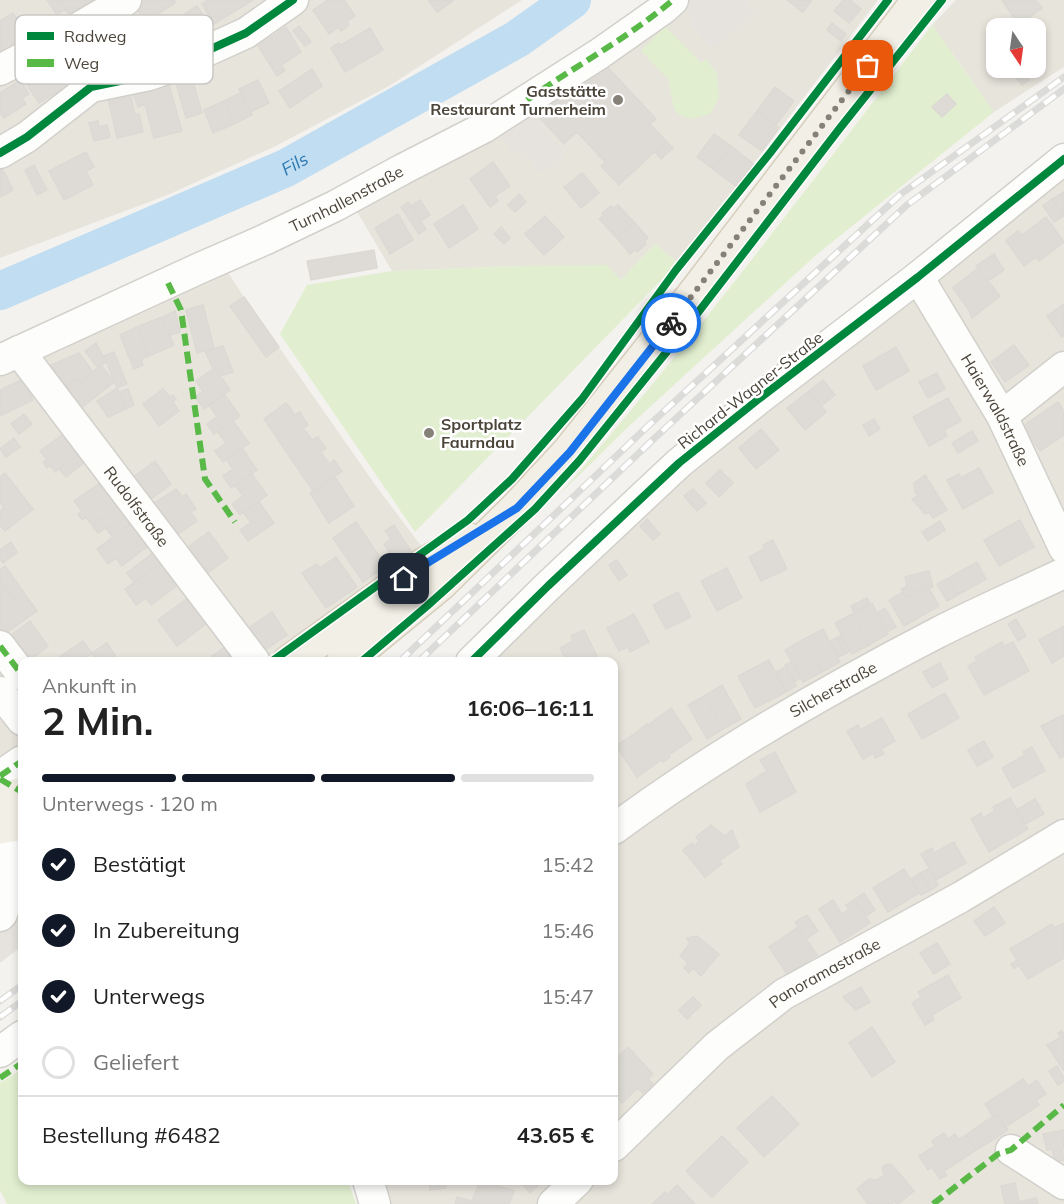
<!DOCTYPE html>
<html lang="de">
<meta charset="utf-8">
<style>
body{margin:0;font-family:Mulish,sans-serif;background:#f6f6f6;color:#222;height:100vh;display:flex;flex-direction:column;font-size:22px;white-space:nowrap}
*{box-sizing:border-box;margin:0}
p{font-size:20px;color:#767676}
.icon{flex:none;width:33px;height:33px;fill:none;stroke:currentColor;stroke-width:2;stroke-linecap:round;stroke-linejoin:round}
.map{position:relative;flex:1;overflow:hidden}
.drawer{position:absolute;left:18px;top:657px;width:600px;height:528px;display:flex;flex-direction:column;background:#fff;border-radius:12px;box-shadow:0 3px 9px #0003}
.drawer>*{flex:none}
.needle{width:39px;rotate:167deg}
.fabs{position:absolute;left:986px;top:18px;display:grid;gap:12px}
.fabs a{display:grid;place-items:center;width:60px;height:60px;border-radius:12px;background:#fff;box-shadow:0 3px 9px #0003;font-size:30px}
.pin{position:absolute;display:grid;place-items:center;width:51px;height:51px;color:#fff;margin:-26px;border-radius:12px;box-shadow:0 3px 9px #0006}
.courier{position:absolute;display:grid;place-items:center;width:60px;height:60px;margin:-30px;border:4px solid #1a73e8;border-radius:50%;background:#fff;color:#222;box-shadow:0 2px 8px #0007}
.headline em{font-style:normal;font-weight:700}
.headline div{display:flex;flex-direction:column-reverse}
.headline{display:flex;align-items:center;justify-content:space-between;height:102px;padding:0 24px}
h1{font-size:39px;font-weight:700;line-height:45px}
.bar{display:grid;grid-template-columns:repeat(4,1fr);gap:9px 6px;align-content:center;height:72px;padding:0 24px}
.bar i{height:8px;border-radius:4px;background:#e0e0e0}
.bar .current{background:#111827}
.bar p{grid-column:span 4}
.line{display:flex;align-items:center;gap:15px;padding:0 24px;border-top:2px solid #e0e0e0}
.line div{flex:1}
ol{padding:0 24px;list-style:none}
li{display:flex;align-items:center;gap:18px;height:66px}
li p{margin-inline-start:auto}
li .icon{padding:6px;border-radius:50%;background:#111827;color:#fff;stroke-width:4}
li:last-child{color:#767676}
li i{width:33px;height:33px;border:3px solid #e0e0e0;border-radius:50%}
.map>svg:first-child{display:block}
.residential{fill:#e7e4dc;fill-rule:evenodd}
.green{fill:#e1eecf}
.parking{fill:#e6e3df}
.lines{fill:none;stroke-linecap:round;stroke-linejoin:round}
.river{stroke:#c0ddf1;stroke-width:38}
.building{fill:#dedbd6;stroke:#dcd9d4;stroke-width:1.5}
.minor-casing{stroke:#d2d0cb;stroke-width:33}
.major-casing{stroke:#d6cebb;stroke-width:36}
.minor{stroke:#fdfdfc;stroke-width:30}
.major{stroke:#f2efe6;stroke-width:33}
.rail-casing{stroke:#dbdbda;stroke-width:7}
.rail{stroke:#fff;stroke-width:4.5;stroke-dasharray:14;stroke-linecap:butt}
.quiet{stroke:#58b947;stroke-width:6;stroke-dasharray:12 6;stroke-linecap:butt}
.cycleway-casing{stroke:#fff;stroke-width:11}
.cycleway{stroke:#00873e;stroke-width:8}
.done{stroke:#868178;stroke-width:6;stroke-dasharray:0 10.8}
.route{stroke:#1a73e8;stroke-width:8}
.poi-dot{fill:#868178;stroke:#fff;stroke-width:2}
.labels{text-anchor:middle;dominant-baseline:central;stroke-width:5;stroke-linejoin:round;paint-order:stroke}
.poi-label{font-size:16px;font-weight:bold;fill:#4b4439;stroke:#fff;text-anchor:end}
.street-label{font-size:16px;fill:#4b4439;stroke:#fff}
.water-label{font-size:18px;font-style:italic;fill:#2e7ab2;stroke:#fff}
.key{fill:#fff;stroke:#c9c7c4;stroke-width:1.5}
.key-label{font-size:16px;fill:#4b4439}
</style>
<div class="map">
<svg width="1064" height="1204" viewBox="0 0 1064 1204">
<rect width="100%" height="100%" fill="#f4f2ee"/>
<path class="residential" d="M0,0H522L389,86L274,147L165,196L0,258Z
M686,0H878L678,263L655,244L621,280L519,266L392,271L353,205Z
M956,0H1064V67L994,112L932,25ZM996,28H1035V68H996Z
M1064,170V1204H391L385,1181L614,1180V662L485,661L651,500Z
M227,271L244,297L376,486L422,547L262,661L22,662V781L5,791L20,853L21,888L0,929V376L45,354Z"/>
<path class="green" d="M932,25L994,112L816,255L627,428L558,496C690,345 810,184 932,25Z
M665,26L701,63L706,59L717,74L719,97L710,114L691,119L680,115L674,109L668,79L641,51Z
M655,244L678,263L415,532L280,334L307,285L392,271L519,266L607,265L621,280Z
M22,1069V1180L348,1181L356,1204H7L0,1190V1083Z"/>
<path class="parking" d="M689,0H746L755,10L712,49L688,23L694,18L682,6Z
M531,113L565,154L541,173L520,148L513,153L501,138Z
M20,853H22V946L0,963V929L21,888Z"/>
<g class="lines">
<path class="river" id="s1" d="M0,291L286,168L517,39L572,0"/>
</g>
<path class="building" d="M47,0H59L65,9L57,15Z
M59,0H92L69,15Z
M135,0H174L175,3L145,22L132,2Z
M208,0H253L214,24L202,4Z
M328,0H344L355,16L347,21L349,25L341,31L339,27L329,34L313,10Z
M428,0H452L453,1L437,12Z
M787,0H812L803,12Z
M843,0H850L861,9L855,16L840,4Z
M1002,0H1036L1042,8L1027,19L1030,22L1021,28Z
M840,4L855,16L849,23L834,11Z
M197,6L210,26L186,41L173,21Z
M124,7L138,28L131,32L133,35L127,39L125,36L113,44L99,24Z
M13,13L19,22L17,24L21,30L24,28L29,37L1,55L0,21Z
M832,23L846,34L841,41L827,30Z
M299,26L311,42L305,46L293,31Z
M286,27L301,52L281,65L285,70L277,76L258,46Z
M370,28L383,50L345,72L331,48L339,43L341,45Z
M599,58L656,119L650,124L666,141L619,185L601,166L605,162L577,132L564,144L538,116Z
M61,62L73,82L39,103L26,83Z
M312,69L322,86L290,108L279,91Z
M1021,69L1029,80L1022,85L1014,75Z
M192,78L202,113L186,118L176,83Z
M20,80L29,94L22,98L13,85Z
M258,80L269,103L251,112L239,89Z
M168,82L182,131L154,138L145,104L138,107L132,90Z
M13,85L26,104L4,118L0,112V93Z
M775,87L794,101L776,125L757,111Z
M242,92L252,115L234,124L224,101Z
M130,93L135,115L139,114L143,132L117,138L108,98Z
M947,94L956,104L942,117L932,107Z
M224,101L234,124L213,133L204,110Z
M757,111L779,128L762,151L739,135Z
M98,121L99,127L107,125L110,137L94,141L89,123Z
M714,134L731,146L713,169L697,157Z
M666,141L673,148L661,159L655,152Z
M731,146L754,164L736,186L713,169Z
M86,152L94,167L86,171L93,185L64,200L49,171Z
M493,162L510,186L495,196L498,201L490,207L470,179Z
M34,165L47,190L37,195L25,170Z
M0,166H1L13,190L0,197Z
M582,173L599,193L581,208L564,187Z
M1064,192V216L1052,199Z
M519,194L526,202L515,212L508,205Z
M1052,199L1064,216L1054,222L1043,206Z
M420,200L430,215L421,221L411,206Z
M408,202L426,229L419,234L401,207Z
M463,205L478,229L449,248L434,224Z
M618,205L634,222L617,238L599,219L604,215L602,213L611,206L614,208Z
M398,214L413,240L390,254L375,228Z
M545,216L564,237L544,255L525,234Z
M1046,217L1064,242L1039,261L1036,257L1024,266L1006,241L1018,231L1022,235Z
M634,222L648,238L644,242L646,244L637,252L635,250L630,254L617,238Z
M501,227L510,238L504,244L494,234Z
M374,250L377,268L311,280L307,261Z
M994,254L1004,270L988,281L976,266Z
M978,268L1000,296L972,318L969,310L953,288Z
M244,297L279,347L266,357L230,306Z
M1064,304V335L1062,337L1047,316Z
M203,305L214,348L197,353L186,310Z
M175,311L180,332L170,335L162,317Z
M162,317L174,345L149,356L137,327Z
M137,327L149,356L141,359L143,365L134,369L120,335Z
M96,343L106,362L98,368L85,351Z
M1014,345L1029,365L1005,382L991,362Z
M223,346L233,372L220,376L215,368L213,369L205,351Z
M896,347L909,371L876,390L863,366Z
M114,352L127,384L117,388L104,356Z
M79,353L93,372L80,382L77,378L67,386L51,365Z
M101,365L114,382L80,409L64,388L77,378L80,382Z
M215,368L230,390L204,409L195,397L203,391L196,381Z
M937,373L945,389L928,398L919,382Z
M23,379L33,400L0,416V390Z
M823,380L835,395L821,406L809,391Z
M117,388L126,409L108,417L97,401Z
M128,389L134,405L126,409L119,392Z
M163,389L170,397L173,395L176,399L173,402L179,411L159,426L143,404Z
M809,391L826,412L805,430L787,408Z
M224,394L240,416L214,434L207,424L217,417L209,405Z
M948,398L961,421L944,430L947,436L929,446L913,417Z
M1058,402L1064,412V435L1040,451L1023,426Z
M286,403L295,415L300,412L308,425L303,428L312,440L318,437L326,448L321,452L329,464L334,460L342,471L313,491L264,419Z
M24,414L32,424L19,434L11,424Z
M874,419L880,429L869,436L863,425Z
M233,421L249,443L223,462L215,451L226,443L218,432Z
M761,429L779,450L756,469L739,448Z
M972,431L978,441L958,453L952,443Z
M65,433L80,454L55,472L50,465L47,468L43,462L47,460L40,451Z
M14,438L20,447L6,457L0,449Z
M242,448L257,470L231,488L223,476L233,469L226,459Z
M80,454L86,461L66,477L59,469Z
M155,461L171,484L147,502L131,479Z
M979,468L993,492L963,509L947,480L959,474L961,478Z
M720,470L733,483L719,497L706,483Z
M5,473L33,509L5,531L0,525V511L4,508L0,502V477Z
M252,474L267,495L240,515L232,504L243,496L235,485Z
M925,475L947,510L933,518L929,512L925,514L912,499L918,496L915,492L914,483Z
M335,477L354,506L329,523L310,493Z
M103,481L120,505L92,525L86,517L82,520L78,514L82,511L74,501Z
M176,489L182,497L186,494L196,509L191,512L197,521L172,538L150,506Z
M693,489L706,503L697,511L684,496Z
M259,502L274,523L248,541L240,530L251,523L243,512Z
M120,505L126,514L98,533L92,525Z
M126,514L132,523L112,537L106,528Z
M647,519L660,534L653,540L640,526Z
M1020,520L1034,547L999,566L984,540Z
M940,521L945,530L928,541L922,532Z
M356,522L386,566L363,582L333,538Z
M132,523L149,545L122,566L116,558L108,564L97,549Z
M394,525L411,551L395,561L384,544L391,539L385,531Z
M209,532L228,558L202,577L183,551Z
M773,540L787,569L761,581L749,557L764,549L763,545Z
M11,542L17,552L3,563L0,559V550Z
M154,552L162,562L134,582L127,573Z
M336,557L357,587L326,608L302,573L317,564L320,568Z
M617,560L627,575L619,581L609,565Z
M162,562L179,584L151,605L146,598L136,605L125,589Z
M977,562L986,579L958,595L948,578Z
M5,566L37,611L27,618L0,580V570Z
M727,568L742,598L717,611L701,581Z
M929,571L933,587L929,588L927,585L906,597L901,589L907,586L905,577Z
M948,578L958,595L947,601L937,584Z
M0,580L27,618L3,635L0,630Z
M927,585L939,606L904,626L889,600L903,592L906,597Z
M678,592L691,617L666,629L653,605Z
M188,598L207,623L177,646L158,620Z
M867,598L870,604L854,612L851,606Z
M872,603L888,634L869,645L852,614Z
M885,608L896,627L887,632L877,613Z
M272,612L287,635L259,654L244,631Z
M634,614L649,642L630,652L628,647L619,651L607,628Z
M852,614L869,645L852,654L835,623Z
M1016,619L1026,636L1018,641L1008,624Z
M30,621L48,646L27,662L6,639Z
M1064,626V656L1052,663L1039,640Z
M823,629L840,662L822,672L804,639Z
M584,630L599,660L597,662H567L560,648L573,641L571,636Z
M842,635L850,651L845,654L836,638Z
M836,638L845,654L838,657L830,641Z
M804,639L822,672L803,682L785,650Z
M83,641L92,653L79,662H52Z
M1002,642L1004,646L1013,642L1029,671L984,695L968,666L977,661L975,657Z
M107,643L119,662H97L92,653Z
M226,646L237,662H204Z
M769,660L786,692L755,708L738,676Z
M792,662L801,678L794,682L785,665Z
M940,663L948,679L932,688L923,672Z
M786,667L796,686L786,692L776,672Z
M722,685L741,719L723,729L704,696Z
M945,693L959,718L922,739L908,714Z
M704,696L723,729L707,739L688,705Z
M671,708L692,739L669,755L670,757L663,762L661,760L637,777L616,746L640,730V729L647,724L648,725Z
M1063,715L1064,717V756L1060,758L1041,726Z
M882,718L895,741L881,749L884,754L875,758L873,753L863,759L847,731L858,725L860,730Z
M984,741L993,757L986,761L976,745Z
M976,745L986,761L977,766L968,750Z
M1032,747L1045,771L1013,788L1002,768L1025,755L1023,752Z
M775,752L796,792L760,812L746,784L767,771L760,760Z
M1010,798L1028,829L989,852L971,819L981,813L983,818L995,811L993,807Z
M1035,799L1044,814L1025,824L1016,810Z
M711,825L725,836L732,830L739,847L719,861L722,864L705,877L683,850L692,843L694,846L699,841L696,837Z
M954,842L966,863L936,880L921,854L932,848L934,853Z
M904,869L919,893L888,912L873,888Z
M929,869L938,885L931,890L920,873Z
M920,873L931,890L921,895L911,879Z
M864,893L875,910L866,916L855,899Z
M855,899L870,923L840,942L819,909L833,900L842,914L849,910L846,905Z
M994,907L1005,923L985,936L974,921Z
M807,915L818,931L806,939L795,922Z
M1064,923V958L1028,979L1019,965L1014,969L1011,964L1017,960L1010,949L1052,924L1054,928Z
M798,927L817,955L787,974L769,947Z
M697,936L719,954L701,976L693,968L689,973L684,968L688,963L680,956L690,943L687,938Z
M937,943L950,964L934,974L920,953Z
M948,975L961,998L932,1015L934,1020L925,1025L912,1003L921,997L918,992Z
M861,987L870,1002L856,1010L843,997Z
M693,997L701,1005L687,1019L679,1010Z
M872,1027L895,1062L872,1077L849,1043Z
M1062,1031L1064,1034V1071L1047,1045L1061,1037L1058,1033Z
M628,1047L653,1074L648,1079L653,1084L643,1093L638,1088L622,1103L614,1094V1084L615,1083L614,1081V1061Z
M1057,1066L1064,1078V1081L1058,1085L1049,1071Z
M1023,1079L1028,1086L1037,1080L1046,1094L1036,1100L1039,1105L1005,1127L997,1114L993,1117L985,1104Z
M772,1096L799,1124L764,1157L737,1128Z
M997,1114L1008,1130L991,1141L980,1125Z
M980,1125L991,1141L976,1150L966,1135Z
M1064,1130V1149L1062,1150L1064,1160L1055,1162L1052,1149L1047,1150L1043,1134Z
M944,1133L948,1139L955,1134L959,1139L966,1135L976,1150L944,1171L947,1175L940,1179L932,1167L928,1170L919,1156L935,1146L932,1141Z
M722,1136L748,1162L712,1197L686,1171Z
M888,1164L892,1165L914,1191L898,1204L894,1202L892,1204H868L857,1189L869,1179L877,1180L884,1175L882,1167Z
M429,1180H446V1188L430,1190Z
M519,1180H542L543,1181L530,1193Z
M480,1181L492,1186L493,1184L514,1191L509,1204H482L472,1201Z
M1015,1183L1019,1202L1036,1198L1038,1204H1005L1001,1186Z
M677,1185L695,1204H652L665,1192L667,1195Z
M457,1197L472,1201L482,1204H455Z"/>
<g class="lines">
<defs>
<g id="minor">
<path d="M61,38L91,87"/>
<path d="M0,70L61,38L126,0"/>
<path d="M0,153L27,137L91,87L149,75L169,68L246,33L293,0"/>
<path id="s2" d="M918,277L1002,416L1064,548"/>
<path id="s3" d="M19,351L255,662"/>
<path id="s4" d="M0,360L200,268L264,240L335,206L403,169L483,128L599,54L663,9L673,0"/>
<path d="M1002,416L1064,367"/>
<path d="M0,646L22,675"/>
<path d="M471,662L548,586L679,463L760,398L918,277L1064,159"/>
<path d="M0,692L22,720"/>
<path d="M0,776L22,761"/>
<path d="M0,825L4,838L8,896L2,914L0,916"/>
<path id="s5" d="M614,829C715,754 825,691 937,633C978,612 1022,593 1064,573"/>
<path d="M0,1052L22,1036"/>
<path id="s6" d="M614,1146L717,1046L784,994L961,897L1064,835"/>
<path d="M1011,1150L1064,1184"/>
<path d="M368,1180L375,1204"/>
<path d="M553,1204L578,1180"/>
</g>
<path id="major" d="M289,662L424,565L467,539
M343,662L363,647L441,583L517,508L569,452L692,297L919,0
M0,800L22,794
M0,827L22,823"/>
</defs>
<use href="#minor" class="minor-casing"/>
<use href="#major" class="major-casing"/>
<use href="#minor" class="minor"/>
<use href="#major" class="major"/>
<defs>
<path id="rail" d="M399,662L648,426L901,194L1064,77
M418,662L658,435L907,205L1064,89
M0,1001L22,985
M0,1017L22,1001"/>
</defs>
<use href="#rail" class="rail-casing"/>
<use href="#rail" class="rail"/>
<path class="quiet" d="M527,100C575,66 628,38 673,0
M168,283L181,310L205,479L235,522
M0,646L22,675
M0,776L22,761
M0,779L22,792
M0,1078L22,1063
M933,1204L998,1154L1011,1150L1064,1105"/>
<defs>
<path id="cycleway" d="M0,153L27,137L91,87L149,75L169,68L246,33L293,0
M271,662L468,520L512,479L582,399L676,270L770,153L888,0
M361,662L427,606L535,509L579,461L693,319L840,128L942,0
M471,662L548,586L679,463L760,398L918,277L1064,159"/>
</defs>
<use href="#cycleway" class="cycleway-casing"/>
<use href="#cycleway" class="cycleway"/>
</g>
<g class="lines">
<path class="done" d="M671,323L868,66"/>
<path class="route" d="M404,579L424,565L517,508L570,452L671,323"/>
</g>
<g class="poi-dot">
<circle cx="618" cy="100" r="6"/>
<circle cx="429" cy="433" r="6"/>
</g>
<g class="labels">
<g class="poi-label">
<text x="606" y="91">Gaststätte<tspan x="606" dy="18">Restaurant Turnerheim</tspan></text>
<text x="441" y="424" text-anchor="start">Sportplatz<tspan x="441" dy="18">Faurndau</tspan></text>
</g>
<g class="street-label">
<text stroke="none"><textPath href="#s4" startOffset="382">Turnhallenstraße</textPath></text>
<text transform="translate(750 390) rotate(-38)">Richard-Wagner-Straße</text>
<text stroke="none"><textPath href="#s2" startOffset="154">Haierwaldstraße</textPath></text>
<text stroke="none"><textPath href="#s3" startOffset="195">Rudolfstraße</textPath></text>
<text stroke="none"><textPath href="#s5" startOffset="260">Silcherstraße</textPath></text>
<text stroke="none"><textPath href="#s6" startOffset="274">Panoramastraße</textPath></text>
</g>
<g class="water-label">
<text stroke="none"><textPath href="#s1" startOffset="321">Fils</textPath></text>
</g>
</g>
<rect x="15" y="15" width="198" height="69" rx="9" class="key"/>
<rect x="27" y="32" width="27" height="8" fill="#00873e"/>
<rect x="27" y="59" width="27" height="8" fill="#58b947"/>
<g class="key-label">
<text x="64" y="42">Radweg</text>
<text x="64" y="69">Weg</text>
</g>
</svg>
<div class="fabs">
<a><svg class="needle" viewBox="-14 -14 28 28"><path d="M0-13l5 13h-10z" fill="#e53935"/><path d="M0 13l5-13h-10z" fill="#767676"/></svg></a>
</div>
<div class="pin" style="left:868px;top:66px;background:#ea580c"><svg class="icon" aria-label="bag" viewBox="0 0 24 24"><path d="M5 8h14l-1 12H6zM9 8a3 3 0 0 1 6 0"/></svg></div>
<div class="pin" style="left:404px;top:579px;background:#1f2937"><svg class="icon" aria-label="home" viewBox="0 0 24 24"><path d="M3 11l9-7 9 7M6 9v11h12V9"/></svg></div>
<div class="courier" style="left:671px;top:323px"><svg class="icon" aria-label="bike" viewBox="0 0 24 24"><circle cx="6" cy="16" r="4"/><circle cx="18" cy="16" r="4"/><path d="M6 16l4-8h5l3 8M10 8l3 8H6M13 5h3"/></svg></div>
<section class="drawer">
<div class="headline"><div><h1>2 Min.</h1><p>Ankunft in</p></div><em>16:06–16:11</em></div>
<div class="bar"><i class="current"></i><i class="current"></i><i class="current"></i><i></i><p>Unterwegs · 120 m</p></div>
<ol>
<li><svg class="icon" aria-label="check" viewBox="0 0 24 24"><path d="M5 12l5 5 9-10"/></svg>Bestätigt<p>15:42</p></li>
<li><svg class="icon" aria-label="check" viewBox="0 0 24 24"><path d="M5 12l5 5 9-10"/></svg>In Zubereitung<p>15:46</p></li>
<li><svg class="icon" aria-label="check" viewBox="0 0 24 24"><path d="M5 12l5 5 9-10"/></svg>Unterwegs<p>15:47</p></li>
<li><i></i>Geliefert</li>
</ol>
<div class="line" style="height:78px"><div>Bestellung #6482</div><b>43.65 €</b></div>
</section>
</div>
